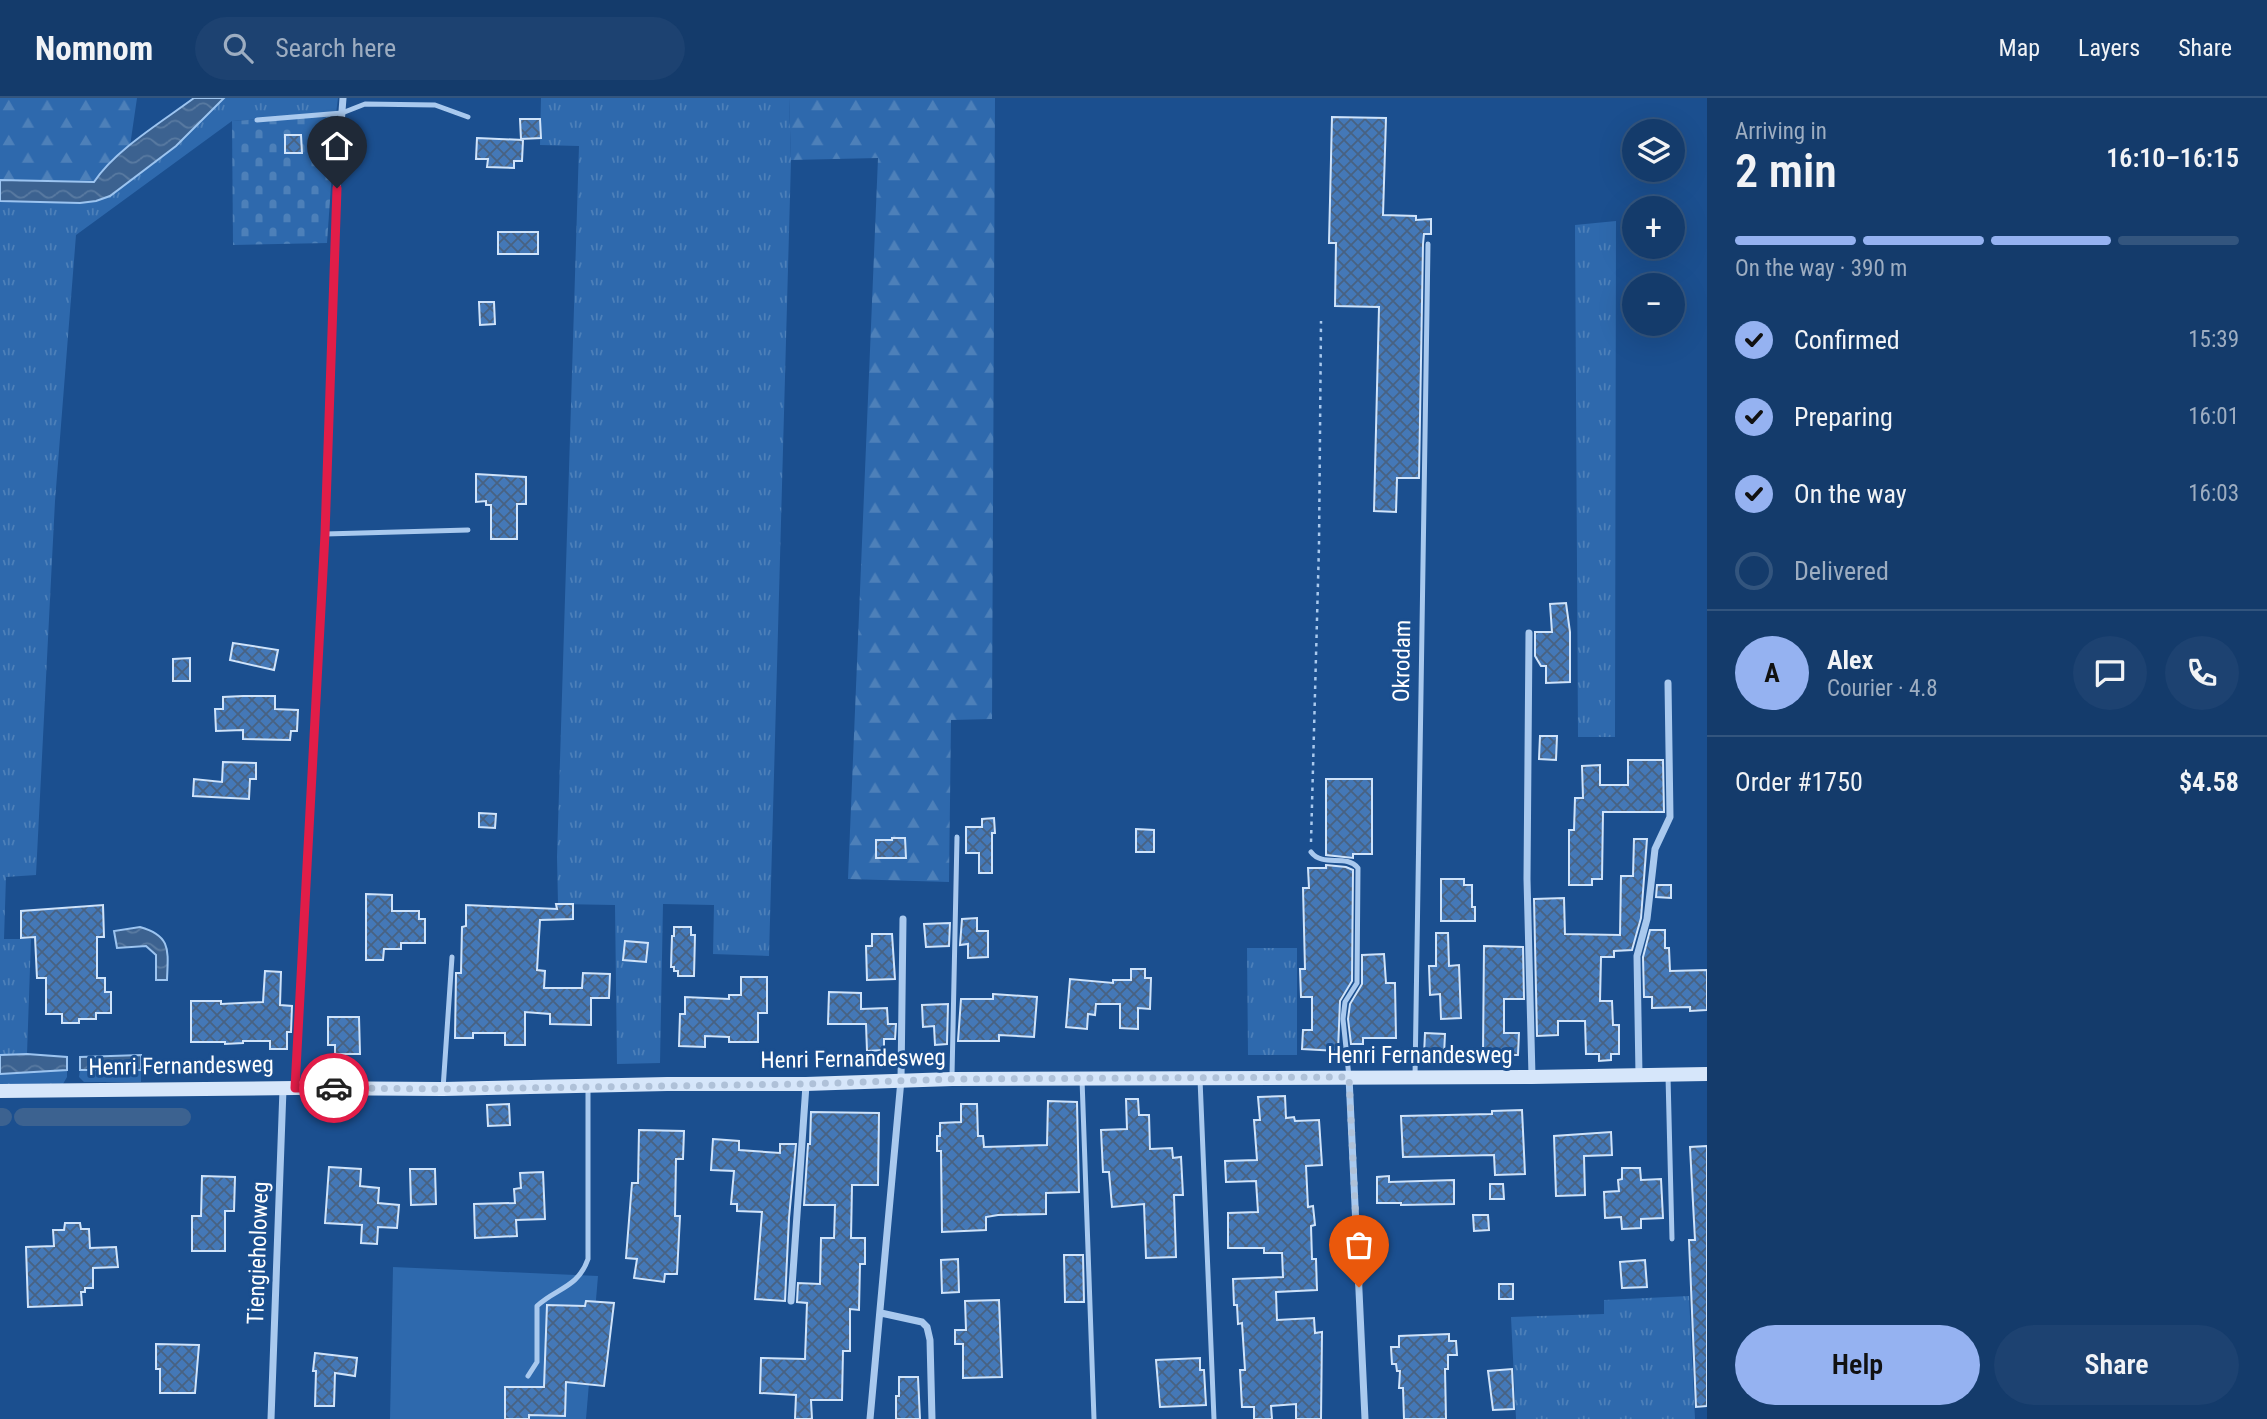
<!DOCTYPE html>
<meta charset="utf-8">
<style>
body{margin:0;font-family:"Roboto Condensed",sans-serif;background:#1d4271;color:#f1f3f6;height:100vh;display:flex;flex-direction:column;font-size:26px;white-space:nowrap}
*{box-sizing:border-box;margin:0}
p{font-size:23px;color:#9dadc1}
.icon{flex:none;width:38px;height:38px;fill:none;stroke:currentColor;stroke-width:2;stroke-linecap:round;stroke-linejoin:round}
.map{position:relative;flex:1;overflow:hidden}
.panel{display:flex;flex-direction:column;background:#143b6b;width:560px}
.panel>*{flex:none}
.controls{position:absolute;left:1622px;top:21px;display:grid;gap:14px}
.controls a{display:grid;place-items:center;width:63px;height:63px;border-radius:50%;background:#143b6b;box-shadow:0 7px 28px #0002,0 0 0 2px #33557e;font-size:35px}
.pin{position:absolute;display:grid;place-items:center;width:60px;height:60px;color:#fff;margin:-72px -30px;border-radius:50% 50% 50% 0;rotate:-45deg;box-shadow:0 0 7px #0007}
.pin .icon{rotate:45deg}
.courier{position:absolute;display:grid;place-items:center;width:70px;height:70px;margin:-35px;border:5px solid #e11d48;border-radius:50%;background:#fff;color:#222;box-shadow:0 2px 9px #0007}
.summary em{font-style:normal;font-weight:600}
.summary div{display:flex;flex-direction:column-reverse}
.summary{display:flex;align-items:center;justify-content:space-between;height:119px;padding:0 28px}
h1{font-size:46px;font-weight:600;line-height:52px}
.bar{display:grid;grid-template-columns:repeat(4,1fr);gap:10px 7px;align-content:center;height:84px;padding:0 28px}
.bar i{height:9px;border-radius:5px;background:#33557e}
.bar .selected{background:#95b2f1}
.bar p{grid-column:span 4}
.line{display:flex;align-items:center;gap:18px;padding:0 28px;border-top:2px solid #33557e}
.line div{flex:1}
.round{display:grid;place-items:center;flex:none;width:74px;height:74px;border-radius:37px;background:#1d4271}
ol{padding:0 28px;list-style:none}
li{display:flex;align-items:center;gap:21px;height:77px}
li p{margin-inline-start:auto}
li .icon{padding:7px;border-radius:50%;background:#95b2f1;color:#111;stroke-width:4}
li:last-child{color:#9dadc1}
li i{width:38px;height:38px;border:4px solid #33557e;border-radius:50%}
.button{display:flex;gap:14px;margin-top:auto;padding:14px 28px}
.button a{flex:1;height:80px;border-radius:42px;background:#95b2f1;color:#111;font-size:28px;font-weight:600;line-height:80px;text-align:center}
.button a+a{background:#1d4271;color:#f1f3f6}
header{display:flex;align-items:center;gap:42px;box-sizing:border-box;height:98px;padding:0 35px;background:#143b6b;border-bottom:2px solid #33557e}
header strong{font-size:33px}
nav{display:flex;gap:38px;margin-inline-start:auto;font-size:24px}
.search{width:490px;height:63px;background:#1d4271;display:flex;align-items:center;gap:18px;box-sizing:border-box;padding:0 24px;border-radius:38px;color:#9dadc1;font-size:26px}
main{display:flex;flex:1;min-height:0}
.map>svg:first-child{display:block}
.grass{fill:url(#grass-tufts)}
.forest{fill:url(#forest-firs)}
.cemetery{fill:url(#cemetery-stones)}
.garden{fill:#2e69ad}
.water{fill:url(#water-waves);stroke:#9cc4f0;stroke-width:2}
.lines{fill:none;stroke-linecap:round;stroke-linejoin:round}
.canal{stroke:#3c6290;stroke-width:18}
.building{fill:url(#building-cross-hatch);stroke:#cfe3fa;stroke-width:2}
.path{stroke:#a9c9ee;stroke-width:2.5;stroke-dasharray:3.5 5;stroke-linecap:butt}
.lane{stroke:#a9c9ee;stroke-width:5}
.street{stroke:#a9c9ee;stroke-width:7}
.secondary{stroke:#d6e6fa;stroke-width:14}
.done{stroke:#afc1d8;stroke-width:7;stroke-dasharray:0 12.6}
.route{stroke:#e11d48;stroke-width:9}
.labels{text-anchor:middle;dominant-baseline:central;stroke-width:6;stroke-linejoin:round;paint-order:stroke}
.street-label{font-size:23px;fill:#fff;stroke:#1b4f8f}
</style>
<header>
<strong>Nomnom</strong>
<div class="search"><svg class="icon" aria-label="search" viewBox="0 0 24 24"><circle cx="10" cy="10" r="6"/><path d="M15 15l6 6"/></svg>Search here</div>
<nav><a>Map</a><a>Layers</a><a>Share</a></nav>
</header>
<main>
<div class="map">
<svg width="1707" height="1321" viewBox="0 0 1707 1321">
<defs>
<pattern id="grass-tufts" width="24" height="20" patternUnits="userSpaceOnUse" patternTransform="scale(1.75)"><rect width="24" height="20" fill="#2e69ad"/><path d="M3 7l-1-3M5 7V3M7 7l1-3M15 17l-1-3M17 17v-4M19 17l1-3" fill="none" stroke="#4d80b9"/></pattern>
<pattern id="forest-firs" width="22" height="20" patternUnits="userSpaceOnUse" patternTransform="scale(1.75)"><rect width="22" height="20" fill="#2e69ad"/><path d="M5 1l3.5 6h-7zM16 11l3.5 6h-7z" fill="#4d80b9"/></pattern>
<pattern id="cemetery-stones" width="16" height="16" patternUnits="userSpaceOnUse" patternTransform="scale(1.75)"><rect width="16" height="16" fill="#2e69ad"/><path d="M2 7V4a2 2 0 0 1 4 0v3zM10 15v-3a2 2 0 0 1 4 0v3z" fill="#4d80b9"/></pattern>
<pattern id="water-waves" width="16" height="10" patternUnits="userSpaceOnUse" patternTransform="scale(1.75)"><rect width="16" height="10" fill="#3c6290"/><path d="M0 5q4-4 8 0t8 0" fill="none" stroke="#597aa1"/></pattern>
<pattern id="building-cross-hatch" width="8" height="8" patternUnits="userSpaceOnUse" patternTransform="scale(1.75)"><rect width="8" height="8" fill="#4478b7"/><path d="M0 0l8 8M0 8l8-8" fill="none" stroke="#486282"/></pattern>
</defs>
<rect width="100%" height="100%" fill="#1b4f8f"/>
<path class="grass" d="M224,0H338L336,16L232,23L76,137L55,403L36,777L6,779L4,841H31L27,956L0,957V103L80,105L147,69L176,48Z
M541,0H789L791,62L769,858L713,856L714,807L663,806L660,965L617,966L615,807L558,806L557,759L579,48L540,47Z
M1616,123L1615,639H1578L1575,127Z
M1247,850H1297V957H1248Z
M67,972V979L63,986L0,987V976Z
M80,972H141V984H84L79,979Z
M1689,1198L1695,1321H1516L1511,1219L1604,1216V1202Z"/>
<path class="forest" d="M0,0H137L130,48L100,74L94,84L0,82Z
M789,0H995L992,621L951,622L949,784L848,781L878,60L791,62Z"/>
<path class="cemetery" d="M336,16L327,145L233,147L232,23Z"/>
<path class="garden" d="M393,1169L598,1178L586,1321H390Z"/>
<path class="water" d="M194,0H224L176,48L110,98L96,103L80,105L0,103V82L94,84C115,52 163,23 194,0Z
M140,829C172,838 168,853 167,882H156V857L146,848L117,850L114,833Z
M27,956L67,959V972L0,976V957Z
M141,957V972H80V959Z"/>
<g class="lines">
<path class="canal" d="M0,1019H3
M23,1019H182"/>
</g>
<path class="building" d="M1332,19L1386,20L1383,117L1416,118V122L1431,121V136H1424L1423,146L1419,380H1397L1396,414L1374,413L1379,209L1335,208L1336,145H1329Z
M520,21H540L541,40L521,41Z
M285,37H301L302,55H285Z
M477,40L523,42L522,63H514V70L487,69L488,61H476Z
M498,134H538V156H498Z
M479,204H494L495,226L480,227Z
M476,376L526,379V406H517V441H491V407H486V403L476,404Z
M1566,505L1570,534V584L1546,585V568H1541L1535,558V534H1552L1550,506Z
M233,545L278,552L274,572L230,562Z
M190,560V583H173V561Z
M243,598H275V611L298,612L297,633H291L290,642L243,641V632L216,633L215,611H223V599Z
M1540,638H1557L1556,662L1539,661Z
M1628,662H1663L1664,714H1603L1602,781H1592V787H1569V732H1574L1575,700H1583L1582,668L1600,667V687H1628Z
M223,664L256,665V681H250L249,701L193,698L194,681L222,684Z
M1326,681H1372V756H1353V760L1326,757Z
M479,715L496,716L495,730L479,729Z
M994,720L995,735H992V775H979V755H966V729H982V721Z
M1136,731L1154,732V754H1136Z
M892,740H905L906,760H876V742H892Z
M1634,741H1647L1641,820L1632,852L1614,853V859H1601L1600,903H1612L1613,927H1619V956H1611V962L1599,963V956H1586L1585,923H1558V937L1537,938L1534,801L1564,800L1565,836L1620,837L1621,778H1633Z
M1326,767L1346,769L1353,772L1352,883L1340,903L1338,953L1302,951L1303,932H1312V899H1301L1300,871H1305L1303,790H1309L1308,770H1326Z
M1441,781H1464V787H1472V809H1475V823H1441Z
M1657,787H1671V800L1656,799Z
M366,796L392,797V813H419V821H425V845H401V851H384L383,862H366Z
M556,806H573V821L540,822L537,872L545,873L544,890H582L583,875L610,876L609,900H591V927L550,926V916L525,914V947H505V935H473V940H455L456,875H461L462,829L466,828V807L557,811Z
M103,807L104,839H97V880H105V894H111V915H96V921H79V925H62V916H46V880H37L35,839L21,840V813Z
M977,820V833H988V859L968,860V846L960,847L962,821Z
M950,825L949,848L926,849L924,826Z
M674,829H691V837H695L694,878H678V873H674V869H671L672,838H674Z
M1650,832H1665V850H1669L1670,873L1707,872V912L1690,913V909L1652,910V899H1644L1643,859Z
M1436,835H1448L1449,868L1459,867L1461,920L1441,921L1440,896L1430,897L1429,868H1436Z
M872,836H892L895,881L867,882L866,848H872Z
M625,843L648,845L646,864L623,862Z
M1484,848L1523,849L1524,901H1504V935H1519L1518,957H1506V954L1483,955Z
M1384,856L1386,885H1395L1396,940H1363V946H1351L1348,921L1350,906L1362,886V857Z
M1131,871H1145V880H1151L1150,911L1138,910V931L1120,930V906H1096L1095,917L1088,916L1087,931L1066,929L1070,881L1113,885V882H1131Z
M265,873L281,874L280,907L292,908L291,934H287V951H270V943H243V945L225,946V944H191V903H221V906L263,904Z
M741,879H767V915H758V944H729V939L705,938V949L679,948L680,916H685V899L729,901V897H741Z
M829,894L861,895V911L887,910L888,926H896L895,941H884V952L867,953L866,926H828Z
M993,896L1037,899L1034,939L999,937V943H958L961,901H993Z
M948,906L947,946L935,947L934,928L923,929L922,907Z
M328,919H359L360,956H335V947H328Z
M1425,935L1445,936L1444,957H1424Z
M1285,998L1286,1020L1294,1019L1295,1023L1319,1022L1322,1067L1306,1068L1308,1109L1313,1108L1315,1127L1311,1128L1312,1161H1316L1317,1192L1276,1194L1277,1222L1314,1220L1315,1235L1322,1234L1321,1321H1296V1306L1271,1308L1272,1321H1254V1309H1242L1240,1272H1245L1242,1225L1238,1226L1237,1207H1234L1233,1181L1283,1179L1282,1155H1264V1150H1228V1115L1258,1114L1256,1083L1226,1084L1225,1063L1257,1062L1254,1022H1260L1258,999Z
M1126,1001H1138L1139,1017H1149L1150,1051L1172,1050L1173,1060L1181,1059L1183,1097H1174L1176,1159L1146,1160L1144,1106L1112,1109L1109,1074H1103L1101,1032L1127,1031Z
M1048,1003L1077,1004L1079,1094L1046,1095V1116L998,1117L986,1119V1132L942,1134L941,1053H937V1038H940V1025L961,1024V1006H977L978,1038H983L984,1049L1047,1047Z
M509,1006L510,1027L488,1028L487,1007Z
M1522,1012L1525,1076L1495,1077L1494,1057L1403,1059L1401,1018L1492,1016V1013Z
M811,1014L879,1015L878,1087H852L851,1140H865V1166H860L859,1212L850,1211V1253H843L842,1302H811L812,1321H795L796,1297L760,1295L761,1260L805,1261L807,1205L797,1204L798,1185L820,1186L821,1140H834L835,1107H804L808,1046H810Z
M639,1032L684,1033L683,1061H676L675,1118H680L677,1176H665L664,1184L634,1180L637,1161L626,1160L632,1085H638Z
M1611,1034L1612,1057L1584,1058L1585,1097L1556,1098L1554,1038Z
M713,1041L739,1043V1052L780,1055V1046H796L789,1120L785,1203L755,1201L762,1114L737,1113V1106H731L734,1073L711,1072Z
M1707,1048V1308L1696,1309L1689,1142H1695L1690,1049Z
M329,1069L361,1071L360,1088L379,1090L378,1105L399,1107L397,1130L378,1129L377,1146L361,1145L362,1127L325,1125Z
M1622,1070H1640L1641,1082L1661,1081L1663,1120L1641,1121V1130L1622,1131L1621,1119L1605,1120L1604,1094L1619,1093L1618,1082L1622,1081Z
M410,1071H435L436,1106L411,1107Z
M543,1074L545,1121L516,1122L517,1138L475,1140L474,1106L515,1105L514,1091L521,1090L520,1075Z
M202,1078L235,1079L234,1113H225V1153H192V1118H201Z
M1389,1078V1084L1454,1082V1106L1401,1107V1105H1377V1079Z
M1490,1086H1503L1504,1101H1490Z
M1473,1117H1488L1489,1132L1474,1133Z
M65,1125H80L81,1131H89L90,1150L116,1149L118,1169L93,1170V1190H85V1194H81L82,1207L28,1209L26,1149L54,1148L53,1132H64Z
M1064,1157H1083L1084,1204H1065Z
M958,1161L959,1194L942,1195L941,1162Z
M1645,1162L1647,1189L1622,1190L1620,1164Z
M1499,1186H1513V1201H1499Z
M999,1202L1002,1279L963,1280V1246H955V1232H966L965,1203Z
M586,1203L614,1205L604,1288L566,1284L565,1318L529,1317V1321H505V1289H544L547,1207L585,1208Z
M1449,1236V1243H1456L1457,1257H1448V1271H1445L1446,1321H1404L1403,1290H1399L1400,1273H1397L1396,1266H1392L1391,1249H1399V1238Z
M156,1246L199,1247L195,1295H160V1271H156Z
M315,1255L357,1260L355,1278L335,1275L334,1308H315L316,1273H313Z
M1200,1260V1272H1204L1206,1307L1160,1309L1156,1262Z
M1512,1271L1514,1311L1493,1312L1488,1273Z
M899,1279H918L920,1321H896V1298H899Z"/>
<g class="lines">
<path class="path" d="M1311,744L1319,447L1321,223"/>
<path class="lane" d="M257,22L342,15L365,6L435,7L468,19
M325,436L468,432
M1311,754C1323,770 1346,755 1358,770L1357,885L1345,904L1343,921L1349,979
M952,978L957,739
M1668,978L1672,1141
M1415,979L1428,146
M1082,981L1094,1321
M1200,981L1214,1321
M443,991L452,859
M528,1278L537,1264V1208C556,1190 578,1190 588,1161V988"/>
<path class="street" d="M1529,535L1527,781L1532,978
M1639,977L1637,858L1647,821L1655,751L1670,719L1668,585
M1349,979L1365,1321
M295,990L325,436L338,66L343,0
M791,1203L806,987
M881,1215L922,1224L927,1229L930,1242L932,1321
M271,1321L283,991
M870,1321L901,982L903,821"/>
<path class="secondary" d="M0,993L295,990L443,991L667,986H806L952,981L1532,979L1707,976"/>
</g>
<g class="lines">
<path class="done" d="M334,990L443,991L806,986L952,981L1349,979L1359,1189"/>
<path class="route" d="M334,990H295L325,436L337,90"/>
</g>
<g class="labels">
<g class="street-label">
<text transform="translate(1402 563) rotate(-89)">Okrodam</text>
<text x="1420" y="957">Henri Fernandesweg</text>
<text transform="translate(853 961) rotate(-1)">Henri Fernandesweg</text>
<text transform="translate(181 968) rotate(-1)">Henri Fernandesweg</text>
<text transform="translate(258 1155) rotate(-88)">Tiengieholoweg</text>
</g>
</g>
</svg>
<div class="controls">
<a><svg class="icon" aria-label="layers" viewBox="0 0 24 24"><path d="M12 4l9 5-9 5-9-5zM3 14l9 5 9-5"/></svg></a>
<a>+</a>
<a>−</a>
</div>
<div class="pin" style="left:1359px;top:1189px;background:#ea580c"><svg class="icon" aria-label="bag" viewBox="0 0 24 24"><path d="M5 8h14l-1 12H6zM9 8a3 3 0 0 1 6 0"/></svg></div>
<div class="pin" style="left:337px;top:90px;background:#1f2937"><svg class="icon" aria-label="home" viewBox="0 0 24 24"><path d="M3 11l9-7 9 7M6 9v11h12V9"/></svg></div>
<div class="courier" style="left:334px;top:990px"><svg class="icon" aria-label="car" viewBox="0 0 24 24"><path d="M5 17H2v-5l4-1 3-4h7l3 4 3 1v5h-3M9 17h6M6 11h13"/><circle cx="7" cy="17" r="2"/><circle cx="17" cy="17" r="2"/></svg></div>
</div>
<section class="panel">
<div class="summary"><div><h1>2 min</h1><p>Arriving in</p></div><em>16:10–16:15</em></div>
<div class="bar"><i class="selected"></i><i class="selected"></i><i class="selected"></i><i></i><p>On the way · 390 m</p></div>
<ol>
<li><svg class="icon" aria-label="check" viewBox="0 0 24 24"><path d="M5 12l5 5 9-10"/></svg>Confirmed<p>15:39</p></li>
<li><svg class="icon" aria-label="check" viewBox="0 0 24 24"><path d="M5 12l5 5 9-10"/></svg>Preparing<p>16:01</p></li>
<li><svg class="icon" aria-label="check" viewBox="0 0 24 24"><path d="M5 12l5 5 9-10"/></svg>On the way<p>16:03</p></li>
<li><i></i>Delivered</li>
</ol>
<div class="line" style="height:126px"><b class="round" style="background:#95b2f1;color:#111">A</b><div><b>Alex</b><p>Courier · 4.8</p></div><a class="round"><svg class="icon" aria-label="chat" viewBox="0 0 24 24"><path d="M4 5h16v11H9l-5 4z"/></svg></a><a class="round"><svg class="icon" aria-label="phone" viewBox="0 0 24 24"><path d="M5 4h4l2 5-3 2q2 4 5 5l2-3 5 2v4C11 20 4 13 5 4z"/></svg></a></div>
<div class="line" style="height:91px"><div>Order #1750</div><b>$4.58</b></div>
<div class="button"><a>Help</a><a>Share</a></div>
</section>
</main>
